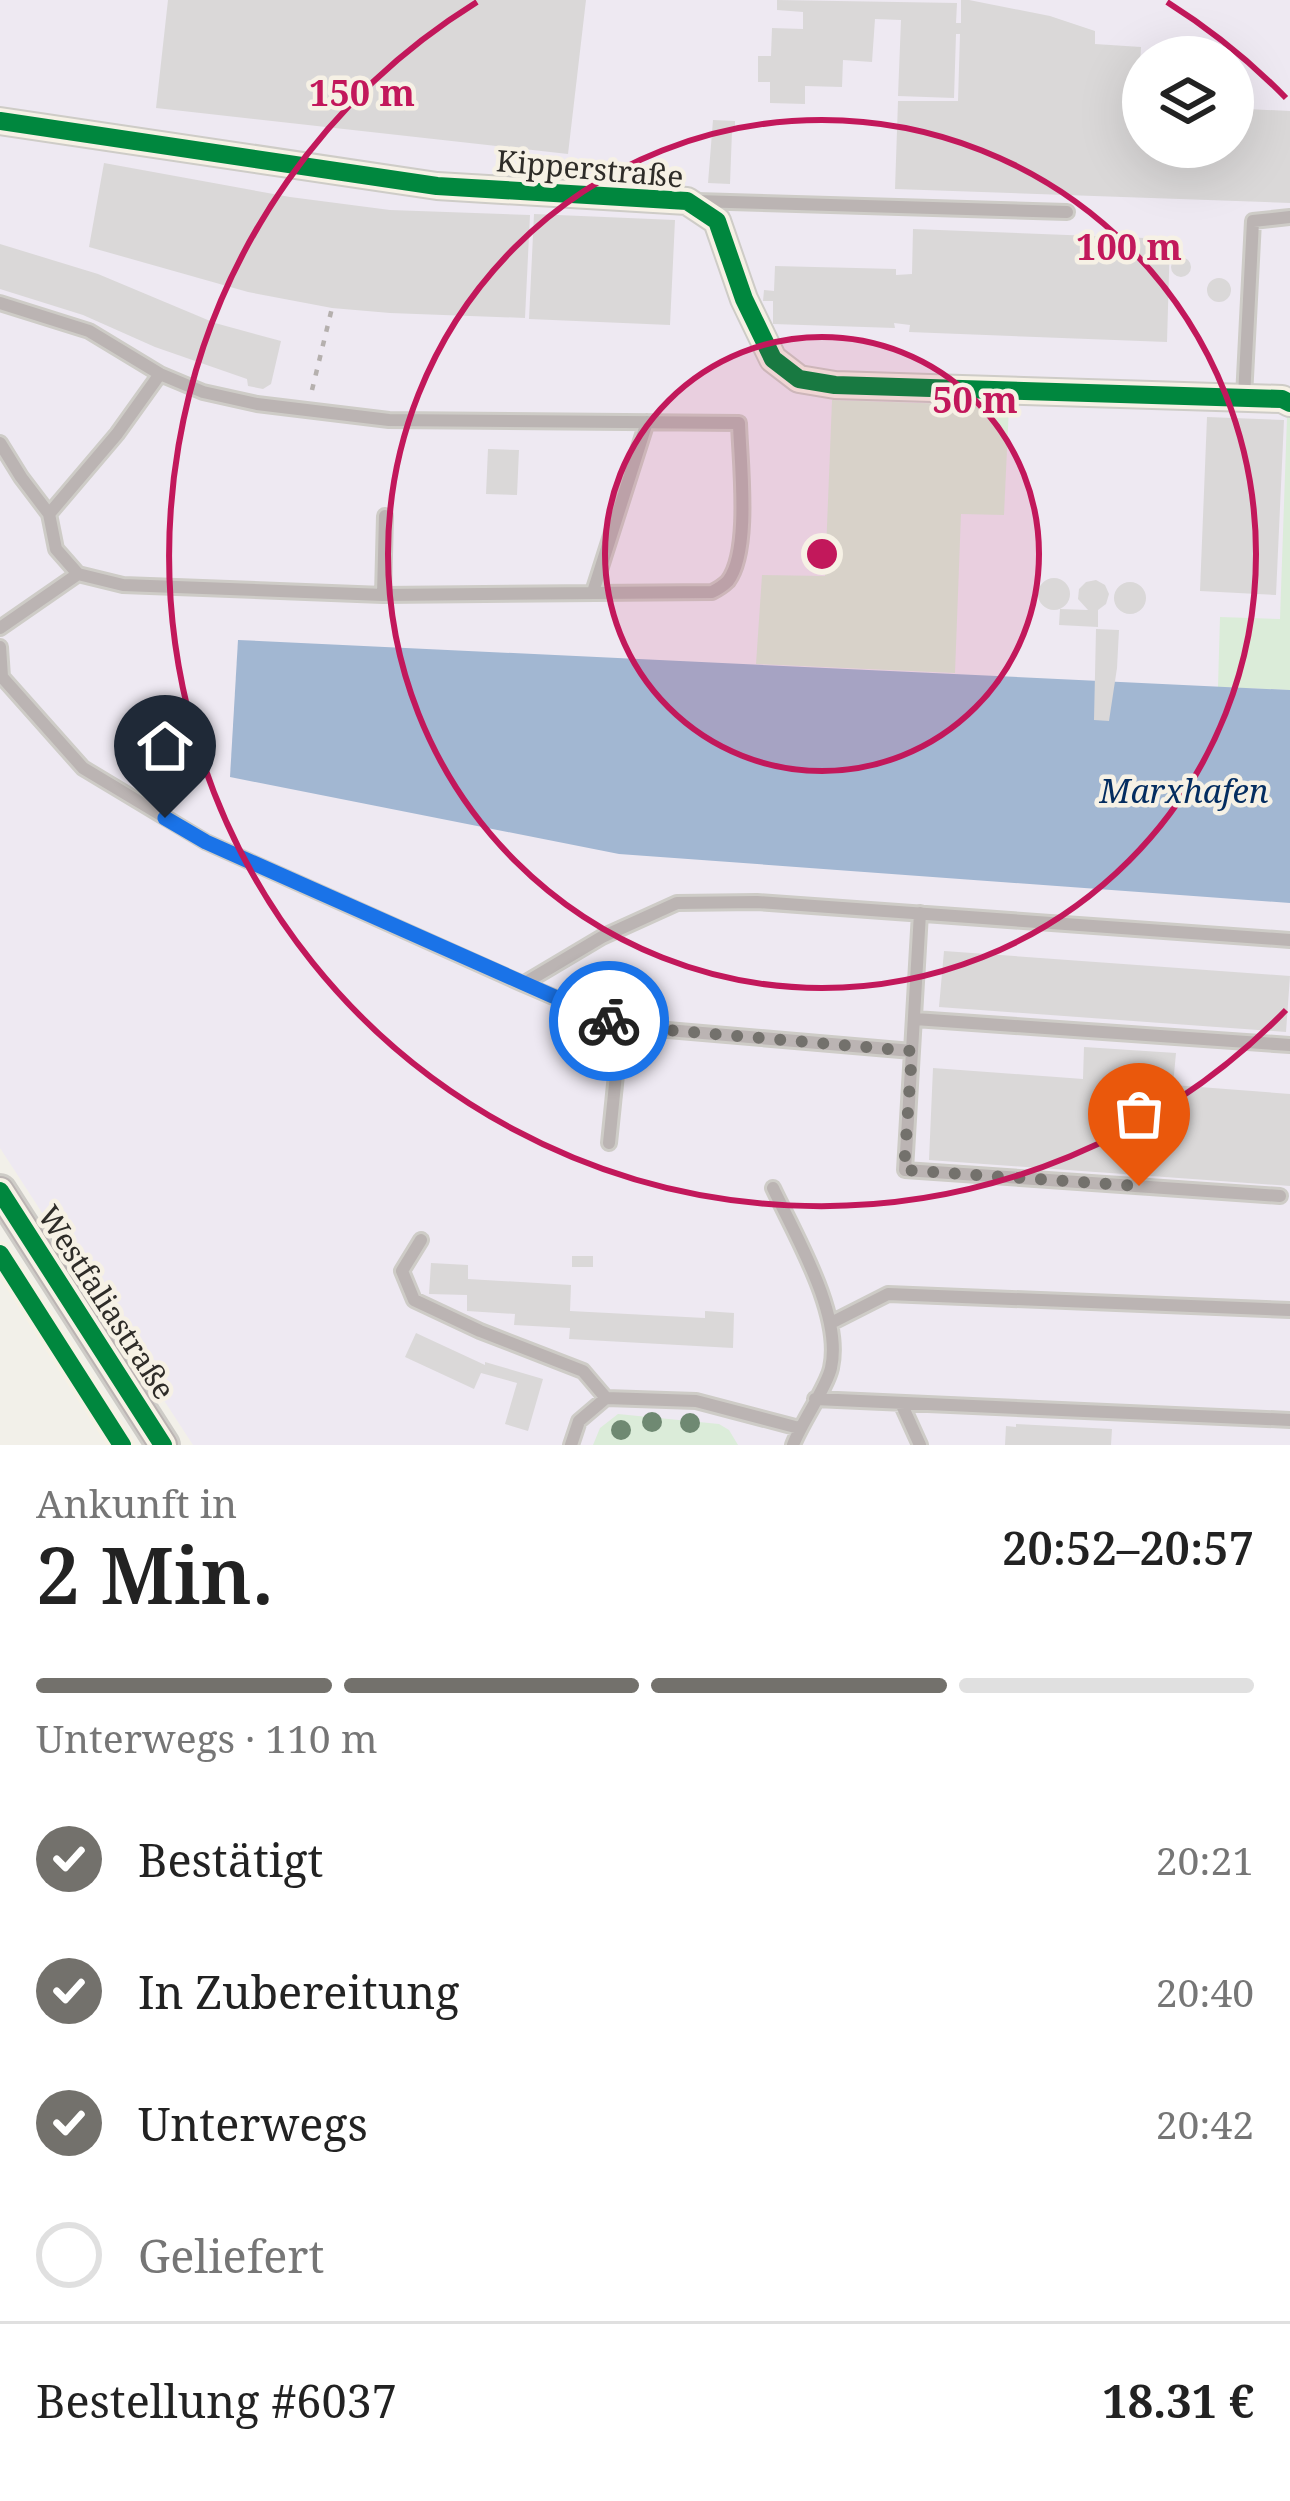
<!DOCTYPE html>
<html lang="de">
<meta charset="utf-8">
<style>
body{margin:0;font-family:"Noto Serif",serif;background:#f2f2f2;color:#222;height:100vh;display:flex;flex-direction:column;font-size:45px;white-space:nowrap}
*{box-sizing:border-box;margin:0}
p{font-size:39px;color:#767676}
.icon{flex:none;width:66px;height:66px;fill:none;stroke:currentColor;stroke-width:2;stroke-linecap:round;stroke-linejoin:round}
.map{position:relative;height:1445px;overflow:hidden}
.sheet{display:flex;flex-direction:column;background:#fff;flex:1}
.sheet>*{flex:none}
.buttons{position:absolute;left:1122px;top:36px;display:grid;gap:24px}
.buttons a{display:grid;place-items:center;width:132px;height:132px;border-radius:50%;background:#fff;box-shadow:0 12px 48px #0002;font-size:60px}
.pin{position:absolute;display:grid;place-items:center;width:102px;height:102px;color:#fff;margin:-123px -51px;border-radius:50% 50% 50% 0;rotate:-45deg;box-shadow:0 0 12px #0007}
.pin .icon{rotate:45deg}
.courier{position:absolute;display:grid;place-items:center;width:120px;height:120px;margin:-60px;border:9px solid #1a73e8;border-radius:50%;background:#fff;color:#222;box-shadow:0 3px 15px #0007}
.head em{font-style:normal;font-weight:600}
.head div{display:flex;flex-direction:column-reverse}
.head{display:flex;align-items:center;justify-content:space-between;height:204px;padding:0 36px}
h1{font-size:78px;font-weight:600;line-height:90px}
.bar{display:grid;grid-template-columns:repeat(4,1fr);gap:18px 12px;align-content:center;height:144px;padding:0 36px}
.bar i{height:15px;border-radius:9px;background:#e0e0e0}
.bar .on{background:#73716c}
.bar p{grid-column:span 4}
.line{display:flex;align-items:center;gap:30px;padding:0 36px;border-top:3px solid #e0e0e0}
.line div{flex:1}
ol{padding:0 36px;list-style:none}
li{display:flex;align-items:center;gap:36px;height:132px}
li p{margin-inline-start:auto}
li .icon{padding:12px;border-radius:50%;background:#73716c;color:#fff;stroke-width:4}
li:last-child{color:#767676}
li i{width:66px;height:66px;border:6px solid #e0e0e0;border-radius:50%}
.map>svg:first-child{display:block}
.industrial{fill:#eee9f2;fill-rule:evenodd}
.green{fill:#dbecd9}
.water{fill:#a2b7d2}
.building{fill:#dad8d8}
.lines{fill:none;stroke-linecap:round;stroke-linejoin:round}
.service-casing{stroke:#ceccc7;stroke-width:18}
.minor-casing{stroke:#ceccc7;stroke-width:30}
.tertiary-casing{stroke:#ceccc7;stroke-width:36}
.path{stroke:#b5b0ae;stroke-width:4.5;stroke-dasharray:6 9;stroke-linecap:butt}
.service{stroke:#bbb4b3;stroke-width:12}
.minor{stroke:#bbb4b3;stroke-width:24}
.tertiary{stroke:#bbb4b3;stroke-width:30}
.cycleway-casing{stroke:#f6f1e5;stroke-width:26}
.cycleway{stroke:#00873e;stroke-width:18}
.tree{fill:#6f8972}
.done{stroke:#73716c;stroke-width:12;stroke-dasharray:0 21.6}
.route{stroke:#1a73e8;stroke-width:15}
.ring{fill:none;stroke:#c2185b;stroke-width:6}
.labels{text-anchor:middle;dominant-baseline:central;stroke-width:9;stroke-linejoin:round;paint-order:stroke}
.street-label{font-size:30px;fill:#2e2c28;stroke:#f6f1e5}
.water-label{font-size:33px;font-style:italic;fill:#042d60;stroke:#f6f1e5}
.centre{fill:#c2185b;stroke:#f6f1e5;stroke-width:6}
.ring-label{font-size:36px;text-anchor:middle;font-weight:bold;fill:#c2185b;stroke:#f6f1e5;stroke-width:9;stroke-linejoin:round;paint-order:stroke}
</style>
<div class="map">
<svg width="1290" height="1445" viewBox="0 0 1290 1445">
<rect width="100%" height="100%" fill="#f2f0e9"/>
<path class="industrial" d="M0,0H1290V1445H193L0,1148ZM1143,57H1233V147H1143Z"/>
<path class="green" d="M832,400L1009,406L1004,515L961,514L955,673L756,664L762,575L825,576Z
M1287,417L1290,418V690L1218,687L1220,617L1280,619Z
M618,1414L719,1424L729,1430L738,1445H593L600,1428Z"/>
<path class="water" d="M238,640L1290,690V903L619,854L230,777Z"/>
<path class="building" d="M168,0H586L568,154L156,108Z
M777,0L957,3L956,23H961V0H969L1050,16L1095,31V44L1141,47L1139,89H1143V147H1233V112H1247V109L1290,111V203L895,189L898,101H958L960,34H956L954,98L898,96L901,20L875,19L872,62L843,60L842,87L805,86V104L770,103V82H758V56H771L772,28L803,29V12L777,10Z
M713,120L735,121V131H732L730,184L708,183Z
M104,163L290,197L390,210L530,215L525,318L390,313L332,308L248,292L89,247Z
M534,214L675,220L670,325L529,319Z
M913,229L1170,239L1167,342L909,332L910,325L894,323L895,328L773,324V301H763L764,290L774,291L775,266L896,269V275L912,274Z
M0,244L98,274L215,323L281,341L271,384L263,389L248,386L247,379L155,347L83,315L0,289Z
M1171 267a10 10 0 1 1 20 0a10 10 0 1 1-20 0Z
M1207 290a12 12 0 1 1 24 0a12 12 0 1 1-24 0Z
M1207,417L1284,420L1276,595L1200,591Z
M488,449L519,450L517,495L486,494Z
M1038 594a16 16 0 1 1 32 0a16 16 0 1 1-32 0Z
M1096,580L1105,585L1109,594L1106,604L1098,610V627L1059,625L1060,609L1088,610L1078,599L1079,589L1086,582Z
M1114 598a16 16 0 1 1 32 0a16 16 0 1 1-32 0Z
M1096,629L1119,630L1117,668L1109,721L1094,720Z
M944,951L1290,976L1286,1032L939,1007Z
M1084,1047L1176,1053L1173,1085L1290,1094V1186L929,1160L933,1068L1083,1079Z
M572,1256H593V1267H572Z
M431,1263L468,1265V1279L571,1285L570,1311L705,1318V1311L734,1313L733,1348L569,1339L570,1328L514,1325L515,1314L467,1311V1295L429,1294Z
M416,1333L485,1365V1362L543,1379L528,1431L505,1424L517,1383L481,1373L474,1389L405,1357Z
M1016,1424L1112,1429L1111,1445H1005L1006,1426L1016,1427Z"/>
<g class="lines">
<defs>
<path id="service" d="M696,201L1067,212
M0,303L89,331L160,374L203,392L257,404L389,420L739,423C740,461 751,551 728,581C723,586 718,589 712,592L383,595L123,585L78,574L56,549L49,514L21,477L0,443
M1244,397L1253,221L1290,217
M49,514L117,434L160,374
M593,592L647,422
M383,595L385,516
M0,628L78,574
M0,647L2,677L83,768L206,842L523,984L602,937L677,903L757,902L1290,940
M523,984L621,1026L912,1051L905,1170L1280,1196
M915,1019L1290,1045
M912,1051L920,913
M609,1143L621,1026
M773,1188C795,1235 843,1315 831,1368C827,1387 801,1423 793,1445
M421,1240L402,1271L414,1300L480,1331L583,1371L606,1398
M831,1323L888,1294L1290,1310
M815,1399L1290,1420
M901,1403L920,1445
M571,1445L579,1421L606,1398L696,1401L799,1428"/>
<path id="minor" d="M0,121L437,186L687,201L717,221L744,299L773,359L799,379L835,385L1282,399L1290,403"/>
<path id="tertiary" d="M0,1191L163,1445"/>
</defs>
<use href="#service" class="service-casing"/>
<use href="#minor" class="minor-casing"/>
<use href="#tertiary" class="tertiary-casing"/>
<path class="path" d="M312,390L332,308"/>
<use href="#service" class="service"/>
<use href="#minor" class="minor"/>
<use href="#tertiary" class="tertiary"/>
<defs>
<path id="cycleway" d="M0,121L437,186L687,201L717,221L744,299L773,359L799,379L835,385L1282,399L1290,403
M0,1191L163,1445
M0,1254L122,1445"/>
</defs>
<use href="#cycleway" class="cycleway-casing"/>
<use href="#cycleway" class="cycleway"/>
</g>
<g class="tree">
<circle cx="652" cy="1422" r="10"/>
<circle cx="690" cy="1423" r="10"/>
<circle cx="621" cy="1430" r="10"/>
</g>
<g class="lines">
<path class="done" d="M609,1021L621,1026L912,1051L904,1170L1139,1186"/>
<path class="route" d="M165,818L206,842L609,1021"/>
</g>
<circle cx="822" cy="554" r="217" fill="#c2185b" fill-opacity=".12"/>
<g class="ring">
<circle cx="822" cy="554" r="217"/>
<circle cx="822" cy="554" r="434"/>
<path d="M1286 1010A651 651 0 1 1 477 2M1167 2A651 651 0 0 1 1286 98"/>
</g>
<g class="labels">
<g class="street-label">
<text transform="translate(590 168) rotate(5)">Kipperstraße</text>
<text transform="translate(107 1302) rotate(57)">Westfaliastraße</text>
</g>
<g class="water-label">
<text x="1184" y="790">Marxhafen</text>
</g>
</g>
<circle cx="822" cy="554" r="18" class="centre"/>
<g class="ring-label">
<text x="362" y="106">150 m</text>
<text x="1129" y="260">100 m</text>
<text x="975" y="413">50 m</text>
</g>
</svg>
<div class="buttons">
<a><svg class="icon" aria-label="layers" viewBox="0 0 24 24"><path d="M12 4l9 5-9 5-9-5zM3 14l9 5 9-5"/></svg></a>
</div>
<div class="pin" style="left:1139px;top:1186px;background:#ea580c"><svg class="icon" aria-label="bag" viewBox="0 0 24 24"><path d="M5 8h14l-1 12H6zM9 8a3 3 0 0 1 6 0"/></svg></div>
<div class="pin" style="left:165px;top:818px;background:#1f2937"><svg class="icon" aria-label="home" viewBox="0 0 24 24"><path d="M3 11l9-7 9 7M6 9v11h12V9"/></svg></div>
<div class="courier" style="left:609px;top:1021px"><svg class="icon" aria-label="bike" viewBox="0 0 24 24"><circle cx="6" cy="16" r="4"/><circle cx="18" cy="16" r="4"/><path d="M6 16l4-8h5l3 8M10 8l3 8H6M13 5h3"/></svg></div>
</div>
<section class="sheet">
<div class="head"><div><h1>2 Min.</h1><p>Ankunft in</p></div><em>20:52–20:57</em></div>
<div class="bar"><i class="on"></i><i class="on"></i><i class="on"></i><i></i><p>Unterwegs · 110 m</p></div>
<ol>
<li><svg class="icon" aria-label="check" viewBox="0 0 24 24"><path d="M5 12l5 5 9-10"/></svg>Bestätigt<p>20:21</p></li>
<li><svg class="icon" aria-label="check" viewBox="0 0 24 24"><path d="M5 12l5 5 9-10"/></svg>In Zubereitung<p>20:40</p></li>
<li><svg class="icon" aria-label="check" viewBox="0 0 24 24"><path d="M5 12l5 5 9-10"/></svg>Unterwegs<p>20:42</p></li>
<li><i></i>Geliefert</li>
</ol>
<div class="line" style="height:156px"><div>Bestellung #6037</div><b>18.31 €</b></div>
</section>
